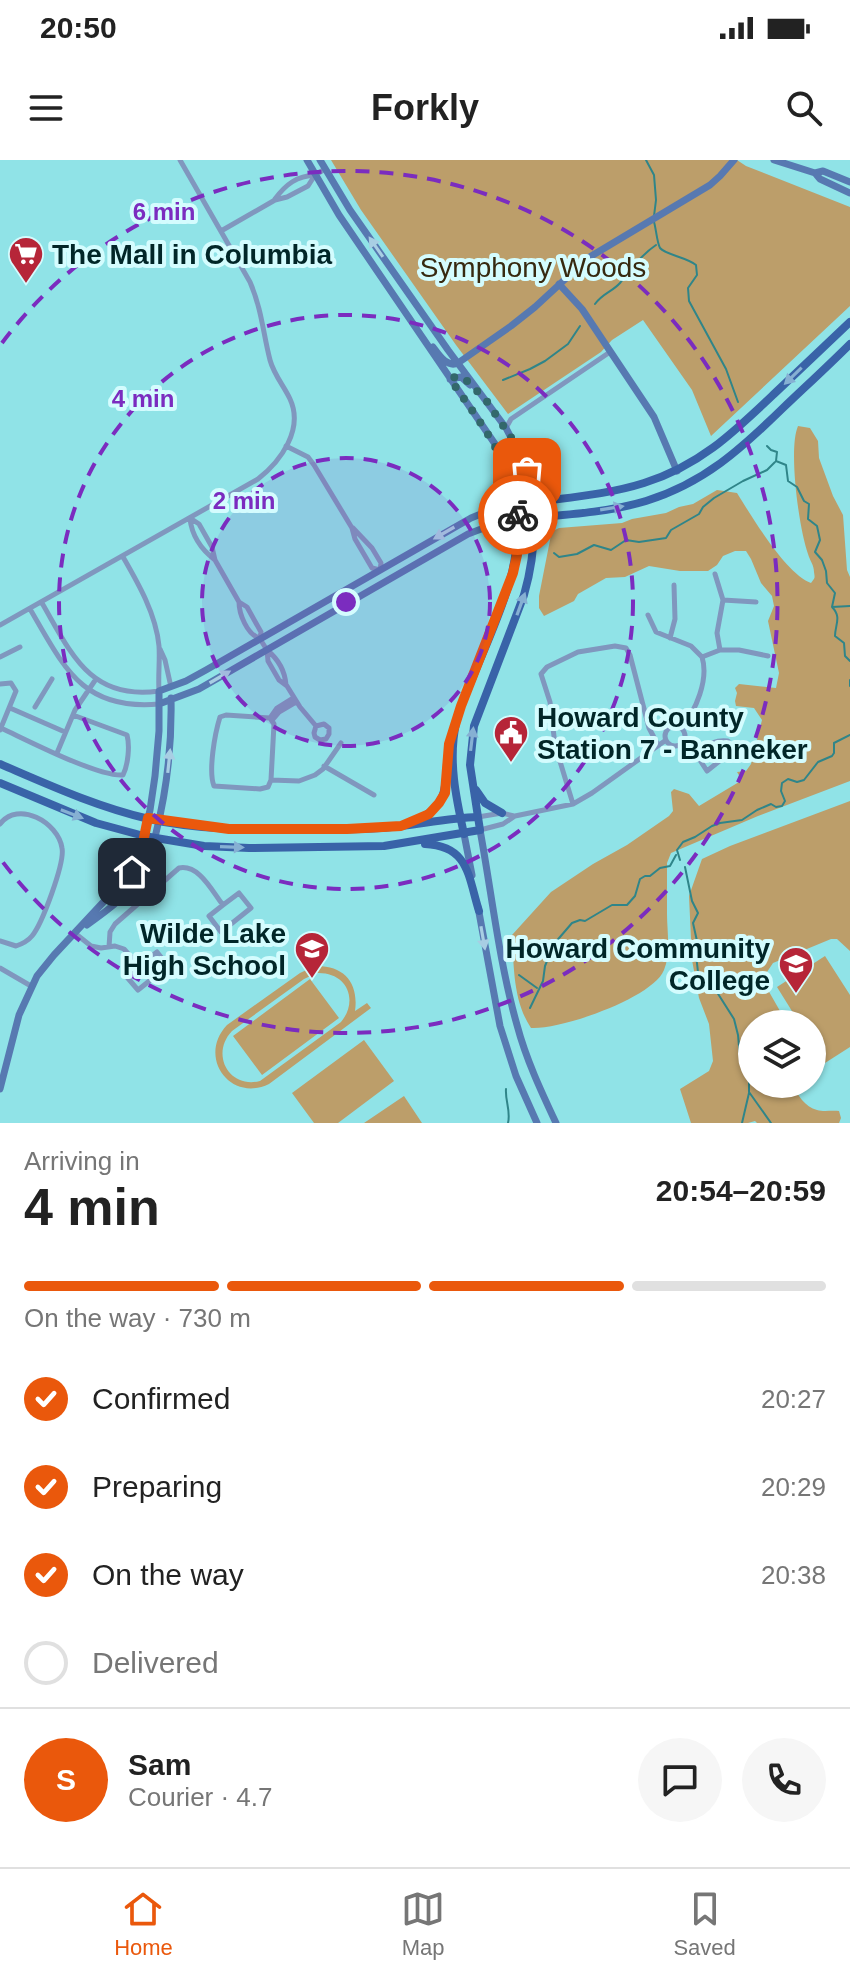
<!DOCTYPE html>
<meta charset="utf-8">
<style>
body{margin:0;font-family:Arial,sans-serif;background:#f6f6f6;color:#222;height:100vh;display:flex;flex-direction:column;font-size:30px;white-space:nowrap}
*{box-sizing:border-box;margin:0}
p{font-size:26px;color:#767676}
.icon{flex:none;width:44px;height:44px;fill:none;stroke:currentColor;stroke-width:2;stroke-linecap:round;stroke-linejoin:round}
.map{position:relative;height:963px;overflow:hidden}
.sheet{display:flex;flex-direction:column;background:#fff;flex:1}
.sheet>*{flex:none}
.controls{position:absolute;left:738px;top:850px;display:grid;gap:16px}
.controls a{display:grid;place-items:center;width:88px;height:88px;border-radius:50%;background:#fff;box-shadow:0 2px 6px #0004;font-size:40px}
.pin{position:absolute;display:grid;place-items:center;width:68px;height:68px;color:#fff;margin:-34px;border-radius:16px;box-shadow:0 4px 12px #0006}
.courier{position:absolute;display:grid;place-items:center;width:80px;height:80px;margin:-40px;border:6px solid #ea580c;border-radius:50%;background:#fff;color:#222;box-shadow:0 2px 10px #0007}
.head em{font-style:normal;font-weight:600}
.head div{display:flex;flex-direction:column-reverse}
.head{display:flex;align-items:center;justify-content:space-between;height:136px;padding:0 24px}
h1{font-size:52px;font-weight:600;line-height:60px}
.bar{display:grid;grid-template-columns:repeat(4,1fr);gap:12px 8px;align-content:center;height:96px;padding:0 24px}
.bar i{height:10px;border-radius:6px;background:#e0e0e0}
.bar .selected{background:#ea580c}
.bar p{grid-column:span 4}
.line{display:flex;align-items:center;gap:20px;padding:0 24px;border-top:2px solid #e0e0e0}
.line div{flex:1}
.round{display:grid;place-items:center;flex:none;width:84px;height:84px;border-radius:42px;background:#f6f6f6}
ol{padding:0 24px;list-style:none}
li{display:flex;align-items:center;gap:24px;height:88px}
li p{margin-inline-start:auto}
li .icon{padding:8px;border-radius:50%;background:#ea580c;color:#fff;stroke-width:4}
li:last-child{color:#767676}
li i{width:44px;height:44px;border:4px solid #e0e0e0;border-radius:50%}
.status{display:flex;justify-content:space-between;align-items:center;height:56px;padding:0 40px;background:#fff;direction:ltr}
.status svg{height:22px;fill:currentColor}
header{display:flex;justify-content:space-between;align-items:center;height:104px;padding:0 24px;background:#fff;font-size:36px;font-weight:600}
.tabs{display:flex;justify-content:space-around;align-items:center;height:112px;border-top:2px solid #e0e0e0;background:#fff;font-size:22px;color:#767676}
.tabs a{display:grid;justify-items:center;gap:4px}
.tabs .selected{color:#ea580c}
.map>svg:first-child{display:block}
.green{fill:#bc9e6a;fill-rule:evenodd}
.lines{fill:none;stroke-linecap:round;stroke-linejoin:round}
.stream{stroke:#2f8589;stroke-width:2}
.street{stroke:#8097be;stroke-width:5}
.secondary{stroke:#5779b1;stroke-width:7}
.primary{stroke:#3963a8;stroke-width:8}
.oneway{fill:#a8cee3}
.oneway2{fill:#86b0d3}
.done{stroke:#33686b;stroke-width:8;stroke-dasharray:0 14.4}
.route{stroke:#ea580c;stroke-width:10}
.ring{fill:none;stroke:#7b2cbf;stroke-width:4;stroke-dasharray:14 10}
.labels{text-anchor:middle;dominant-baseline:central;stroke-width:8;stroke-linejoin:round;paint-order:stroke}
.poi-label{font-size:28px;font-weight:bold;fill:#012628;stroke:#d4fcfe;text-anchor:start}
.park-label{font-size:28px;fill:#372910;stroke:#d4fcfe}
.centre{fill:#7b2cbf;stroke:#d4fcfe;stroke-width:4}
.ring-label{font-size:24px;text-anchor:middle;font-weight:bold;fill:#7b2cbf;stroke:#d4fcfe;stroke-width:8;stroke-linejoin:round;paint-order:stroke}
</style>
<div class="status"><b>20:50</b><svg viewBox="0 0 49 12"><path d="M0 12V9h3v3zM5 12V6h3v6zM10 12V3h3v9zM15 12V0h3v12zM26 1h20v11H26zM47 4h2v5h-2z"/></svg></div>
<header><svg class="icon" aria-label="menu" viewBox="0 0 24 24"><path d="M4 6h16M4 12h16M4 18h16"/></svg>Forkly<svg class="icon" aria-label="search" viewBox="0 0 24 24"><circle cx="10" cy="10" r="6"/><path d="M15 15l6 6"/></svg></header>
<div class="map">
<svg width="850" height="963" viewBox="0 0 850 963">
<rect width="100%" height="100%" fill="#90e3e7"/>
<path class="green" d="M331,0H737L746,6L850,47V146L711,276L692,230L643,160L612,180L601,192L508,254L456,185L361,50Z
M798,266L810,268L818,281L819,298L833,336L843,355L847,410L850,417V621L758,656L671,693L667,703C667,720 667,737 667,754C667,771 671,793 664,810C653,838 560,870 531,868C513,841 514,807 512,775L551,732L593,704L627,685L669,656L673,651L671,632L674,629L689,634L699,646L739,622L740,617L737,612L746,611L751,604L762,560L754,548L736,546L735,541L737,533L735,528L739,524L776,528L779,513L768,461L774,446L772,436L761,423L751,399L746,391H735L723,396L717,405L708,411H680L649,406L625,417L606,418L578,434L574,441L544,456L539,448V436L551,375L553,371L559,368L622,363L632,359L666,353L679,347L693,344L717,330L737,333C752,357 786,414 811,423C815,417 815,419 814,412C814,405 810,401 808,394C799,369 788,289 798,266Z
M850,641V791L837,779H831L773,803L765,815L764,823L784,858V864H752V924H793C797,935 805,947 817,950C824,952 832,950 839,951L841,958L839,963H757L755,961L748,963H691L680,929L709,911L713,901L709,864L699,838L692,800L689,736L702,699L730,686Z
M825,796L850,835V887L825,903L812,882V864H800L777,827Z
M315,806C344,805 359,823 355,851L367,843L371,848L269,924C230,943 197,897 227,865L300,813ZM317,813C347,812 359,840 341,862L260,921C229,929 210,894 232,871L304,819Z
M310,819L339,858L262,915L233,876Z
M364,880L394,921L338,963H314L292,933Z
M404,936L422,963H364Z"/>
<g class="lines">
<path class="stream" d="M646,0L654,15L656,40L654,56
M654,62C656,68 657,83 660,88C666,95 686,97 696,105L697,115L688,128L689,141L726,209L738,242
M595,144C603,133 612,132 620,123C632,109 641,95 656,85
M503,220L530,209L545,201L568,184L580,166
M767,286L771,290L777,292L776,301L786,305L788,321L797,327L804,341L809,344L808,359L817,366L820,380L815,392L822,400L826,411L827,423L835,433L832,447C842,457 835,465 835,476L844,483L845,496L850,501
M554,393L559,397L577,394L594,385L611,390L626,380L639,382L666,378L671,370L699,354L703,347L714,338L743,321L767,310L775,302
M832,447L850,446
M850,520V526
M680,700L677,690L683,682L695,677L712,666L720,663L742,660L757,650L771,644L776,647L782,646L785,641L781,631L782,623L788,619L797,622L804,620L818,602L832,596L834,593V583L850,575
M685,707L692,741L698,753L693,763L697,781L695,786L698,812L708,818L734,859L738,875L740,897L746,906L749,919V932L771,963
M519,815L537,828
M530,848L543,821L545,806L554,784L572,763L580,760L585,761L612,745H627L635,736L640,719L645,716H650L660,708L670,706L676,695
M506,929C505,941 511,951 508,963
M742,963L749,933"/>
<path class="street" d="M275,39C286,24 297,16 315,15
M221,71L275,40L287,37L308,26L315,15L325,9
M506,268L511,259L610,192
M286,286L308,297L314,305L352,368L355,379L372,408L380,410
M190,358L199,364L212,387L215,400L239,442L247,447L261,472L260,479L267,490L268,501L279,520L287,526L300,547L316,566L314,573L315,577L320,580L326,579L329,574V568L324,564L316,566
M190,359C192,376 202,390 215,400
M353,368L372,388L381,403L380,410
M723,440L756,442
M239,442C239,454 247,474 259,478
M42,443C71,493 90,541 159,531C158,516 160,500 159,486C156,454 138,423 123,397
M30,449C64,507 82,551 159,544
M648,455L656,472L691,486L702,497L720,490L717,473L723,440L715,414
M0,465L258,319C281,301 304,269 290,239C284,226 274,215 270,200C263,173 262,150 250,122L180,0
M670,478L675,459L674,425
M160,489L165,500L171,527
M267,490C278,499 285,511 286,525
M720,490H739L768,496
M0,497L20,487
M0,524L11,523L16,531L0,570
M35,547L52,519
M10,548L65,572
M270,558L226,555L220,557C215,573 208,611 214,626L260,629L268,627L271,620L274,564L270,558L277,548L293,538
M273,559L279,552L296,542
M665 576a10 10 0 1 1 20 0a10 10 0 1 1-20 0Z
M1,568C27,580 98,617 123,615C128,605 130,586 127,575L73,555
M681,568C696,551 709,519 702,497
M682,583L696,594L707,611L722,599L728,581C714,579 707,586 696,594
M57,593L75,550L96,519
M324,606L374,635
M271,620L299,621L315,615L323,609L341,583
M573,644L555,585L550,542L541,514L547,507L578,492L615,486L626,488L630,495L649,568L658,585
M478,657L502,653L514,656
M0,664C18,640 58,662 62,688C65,703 42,764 32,776C27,782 22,784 16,786L0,781
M480,670L503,664L515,656L573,644L592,633L666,580
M76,774L91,786L101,788L115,786L124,789L139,806L157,792L168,806L138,830L126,816L139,806
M109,787L110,772L115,764L179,708C199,704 212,731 223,745L239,733L251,748L221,772L209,756L223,745
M0,808L31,826"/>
<path class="secondary" d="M320,0L350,50L448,190L506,268L520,295L527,312L533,342
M774,0L815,13L820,19L850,33
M815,13L823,11L850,22
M559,124L582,149L654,257L677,311
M433,187C439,195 447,208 458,203L511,166L535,147L588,98L710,25L720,16L734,0
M450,219L461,217L470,225
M159,544L199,529L468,374L497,363L518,359
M480,670C492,735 499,802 517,865C526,899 541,931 556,963
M464,674L472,715
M478,747L500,866L516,916L537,963
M87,765C108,750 133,732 145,709C151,698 153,685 156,673C167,629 172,584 171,538
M0,929L19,855L37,816L54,795L137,706L150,650L155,616L159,571V531L186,521L206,510L471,358L493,349L516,345L509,316L495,284L339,55L307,0"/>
<path class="primary" d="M518,359C561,355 606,353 646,341C704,323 741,289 783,248C805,227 828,206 850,184
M0,604C49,625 97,647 149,659C199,670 250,670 301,669C328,669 354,670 381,668C413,666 445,658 478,657
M0,623L96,663L144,676L204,686L249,688L384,686L480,670L470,605L474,566L524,435C533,404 536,374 533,342
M476,630L485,643L502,653
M417,660C445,647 446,630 447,603
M464,674C456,638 448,601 456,563C459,547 467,532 473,517C495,462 525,406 516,345C558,338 603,336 644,323C699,306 733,273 774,234C799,210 825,186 850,162
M425,684C469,686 468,716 479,751"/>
</g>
<defs><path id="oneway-solid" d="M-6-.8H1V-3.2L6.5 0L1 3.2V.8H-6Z" transform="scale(2)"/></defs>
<g class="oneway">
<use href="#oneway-solid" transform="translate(376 87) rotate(-125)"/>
<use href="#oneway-solid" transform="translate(444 373) rotate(150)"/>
<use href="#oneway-solid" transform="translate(220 517) rotate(-30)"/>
<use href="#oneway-solid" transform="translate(169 601) rotate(-84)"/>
<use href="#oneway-solid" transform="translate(483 778) rotate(80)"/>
</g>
<g class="oneway2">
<use href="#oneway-solid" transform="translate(793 216) rotate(136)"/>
<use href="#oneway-solid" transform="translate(612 348) rotate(-9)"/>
<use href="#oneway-solid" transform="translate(521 444) rotate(-70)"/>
<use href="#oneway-solid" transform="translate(472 579) rotate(-83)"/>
<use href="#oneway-solid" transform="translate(72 654) rotate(21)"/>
<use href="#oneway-solid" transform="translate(232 687) rotate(2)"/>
</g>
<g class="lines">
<path class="done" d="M518,355C509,297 482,265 450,219L457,216L465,219L486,240L512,279L527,312"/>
<path class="route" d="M132,712L140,697L148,658L229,669H347L401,666L429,654L439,643L445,633L449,584L461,546L513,413L517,395L518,355"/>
</g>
<circle cx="346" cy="442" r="144" fill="#7b2cbf" fill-opacity=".12"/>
<g class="ring">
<circle cx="346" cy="442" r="144"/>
<circle cx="346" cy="442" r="287"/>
<path d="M2 183A431 431 0 1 1 2 701"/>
</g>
<defs>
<symbol id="supermarket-pin" viewBox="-11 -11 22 30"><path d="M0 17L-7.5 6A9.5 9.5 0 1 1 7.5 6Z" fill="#b62538" stroke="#d4fcfe"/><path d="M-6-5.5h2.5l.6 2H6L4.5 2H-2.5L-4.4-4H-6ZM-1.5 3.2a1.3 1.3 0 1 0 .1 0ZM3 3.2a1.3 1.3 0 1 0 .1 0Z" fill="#fff"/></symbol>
<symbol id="civic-pin" viewBox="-11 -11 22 30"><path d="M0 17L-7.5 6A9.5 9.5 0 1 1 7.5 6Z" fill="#b62538" stroke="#d4fcfe"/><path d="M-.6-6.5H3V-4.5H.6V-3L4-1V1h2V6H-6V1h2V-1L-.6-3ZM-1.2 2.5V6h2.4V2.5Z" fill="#fff"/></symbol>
<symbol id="school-pin" viewBox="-11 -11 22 30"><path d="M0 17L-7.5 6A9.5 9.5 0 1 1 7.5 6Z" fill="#b62538" stroke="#d4fcfe"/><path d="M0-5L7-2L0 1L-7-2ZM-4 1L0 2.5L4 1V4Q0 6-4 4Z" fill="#fff"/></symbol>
<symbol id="university-pin" viewBox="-11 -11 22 30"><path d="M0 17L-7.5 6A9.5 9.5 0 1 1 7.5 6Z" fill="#b62538" stroke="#d4fcfe"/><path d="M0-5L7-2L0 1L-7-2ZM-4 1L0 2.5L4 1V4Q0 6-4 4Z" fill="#fff"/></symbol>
</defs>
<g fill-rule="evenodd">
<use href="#supermarket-pin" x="6" y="74" width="40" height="54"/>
<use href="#civic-pin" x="491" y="553" width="40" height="54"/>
<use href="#school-pin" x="292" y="769" width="40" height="54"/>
<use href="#university-pin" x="776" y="784" width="40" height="54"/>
</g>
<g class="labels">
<g class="poi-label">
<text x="52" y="94">The Mall in Columbia</text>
<text x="537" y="557">Howard County<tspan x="537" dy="32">Station 7 - Banneker</tspan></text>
<text x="286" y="773" text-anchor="end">Wilde Lake<tspan x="286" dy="32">High School</tspan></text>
<text x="770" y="788" text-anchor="end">Howard Community<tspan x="770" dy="32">College</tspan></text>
</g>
<g class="park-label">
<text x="533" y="107">Symphony Woods</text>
</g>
</g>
<circle cx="346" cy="442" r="12" class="centre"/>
<g class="ring-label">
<text x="164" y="60">6 min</text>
<text x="143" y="247">4 min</text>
<text x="244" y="349">2 min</text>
</g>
</svg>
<div class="controls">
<a><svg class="icon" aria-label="layers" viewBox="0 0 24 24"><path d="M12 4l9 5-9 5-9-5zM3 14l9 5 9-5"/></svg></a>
</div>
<div class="pin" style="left:527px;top:312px;background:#ea580c"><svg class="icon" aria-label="bag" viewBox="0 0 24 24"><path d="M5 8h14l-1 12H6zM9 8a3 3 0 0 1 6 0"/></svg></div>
<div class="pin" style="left:132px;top:712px;background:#1f2937"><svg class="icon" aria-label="home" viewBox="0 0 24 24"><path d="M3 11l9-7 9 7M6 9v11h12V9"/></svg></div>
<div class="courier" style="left:518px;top:355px"><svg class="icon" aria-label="bike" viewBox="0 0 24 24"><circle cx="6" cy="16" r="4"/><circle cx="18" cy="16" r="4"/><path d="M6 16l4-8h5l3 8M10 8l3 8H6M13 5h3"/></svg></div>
</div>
<section class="sheet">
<div class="head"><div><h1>4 min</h1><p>Arriving in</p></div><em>20:54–20:59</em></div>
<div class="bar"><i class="selected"></i><i class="selected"></i><i class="selected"></i><i></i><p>On the way · 730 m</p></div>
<ol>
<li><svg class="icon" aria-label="check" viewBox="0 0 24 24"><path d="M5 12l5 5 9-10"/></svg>Confirmed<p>20:27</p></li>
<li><svg class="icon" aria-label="check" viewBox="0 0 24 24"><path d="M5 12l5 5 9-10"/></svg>Preparing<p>20:29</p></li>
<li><svg class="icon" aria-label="check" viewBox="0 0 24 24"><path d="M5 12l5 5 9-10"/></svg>On the way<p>20:38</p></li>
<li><i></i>Delivered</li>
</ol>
<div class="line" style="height:144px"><b class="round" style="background:#ea580c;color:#fff">S</b><div><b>Sam</b><p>Courier · 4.7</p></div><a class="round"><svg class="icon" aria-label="chat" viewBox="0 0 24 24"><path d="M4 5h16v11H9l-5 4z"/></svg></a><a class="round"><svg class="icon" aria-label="phone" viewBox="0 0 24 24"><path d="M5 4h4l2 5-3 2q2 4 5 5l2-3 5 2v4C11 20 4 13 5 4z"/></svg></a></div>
</section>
<nav class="tabs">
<a class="selected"><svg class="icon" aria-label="home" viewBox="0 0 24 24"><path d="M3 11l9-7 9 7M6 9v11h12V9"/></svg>Home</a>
<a><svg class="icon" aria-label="map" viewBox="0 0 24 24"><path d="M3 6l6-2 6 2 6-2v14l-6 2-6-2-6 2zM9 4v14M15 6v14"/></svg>Map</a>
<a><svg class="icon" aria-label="saved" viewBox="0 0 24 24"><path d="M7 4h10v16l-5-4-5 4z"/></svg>Saved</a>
</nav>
